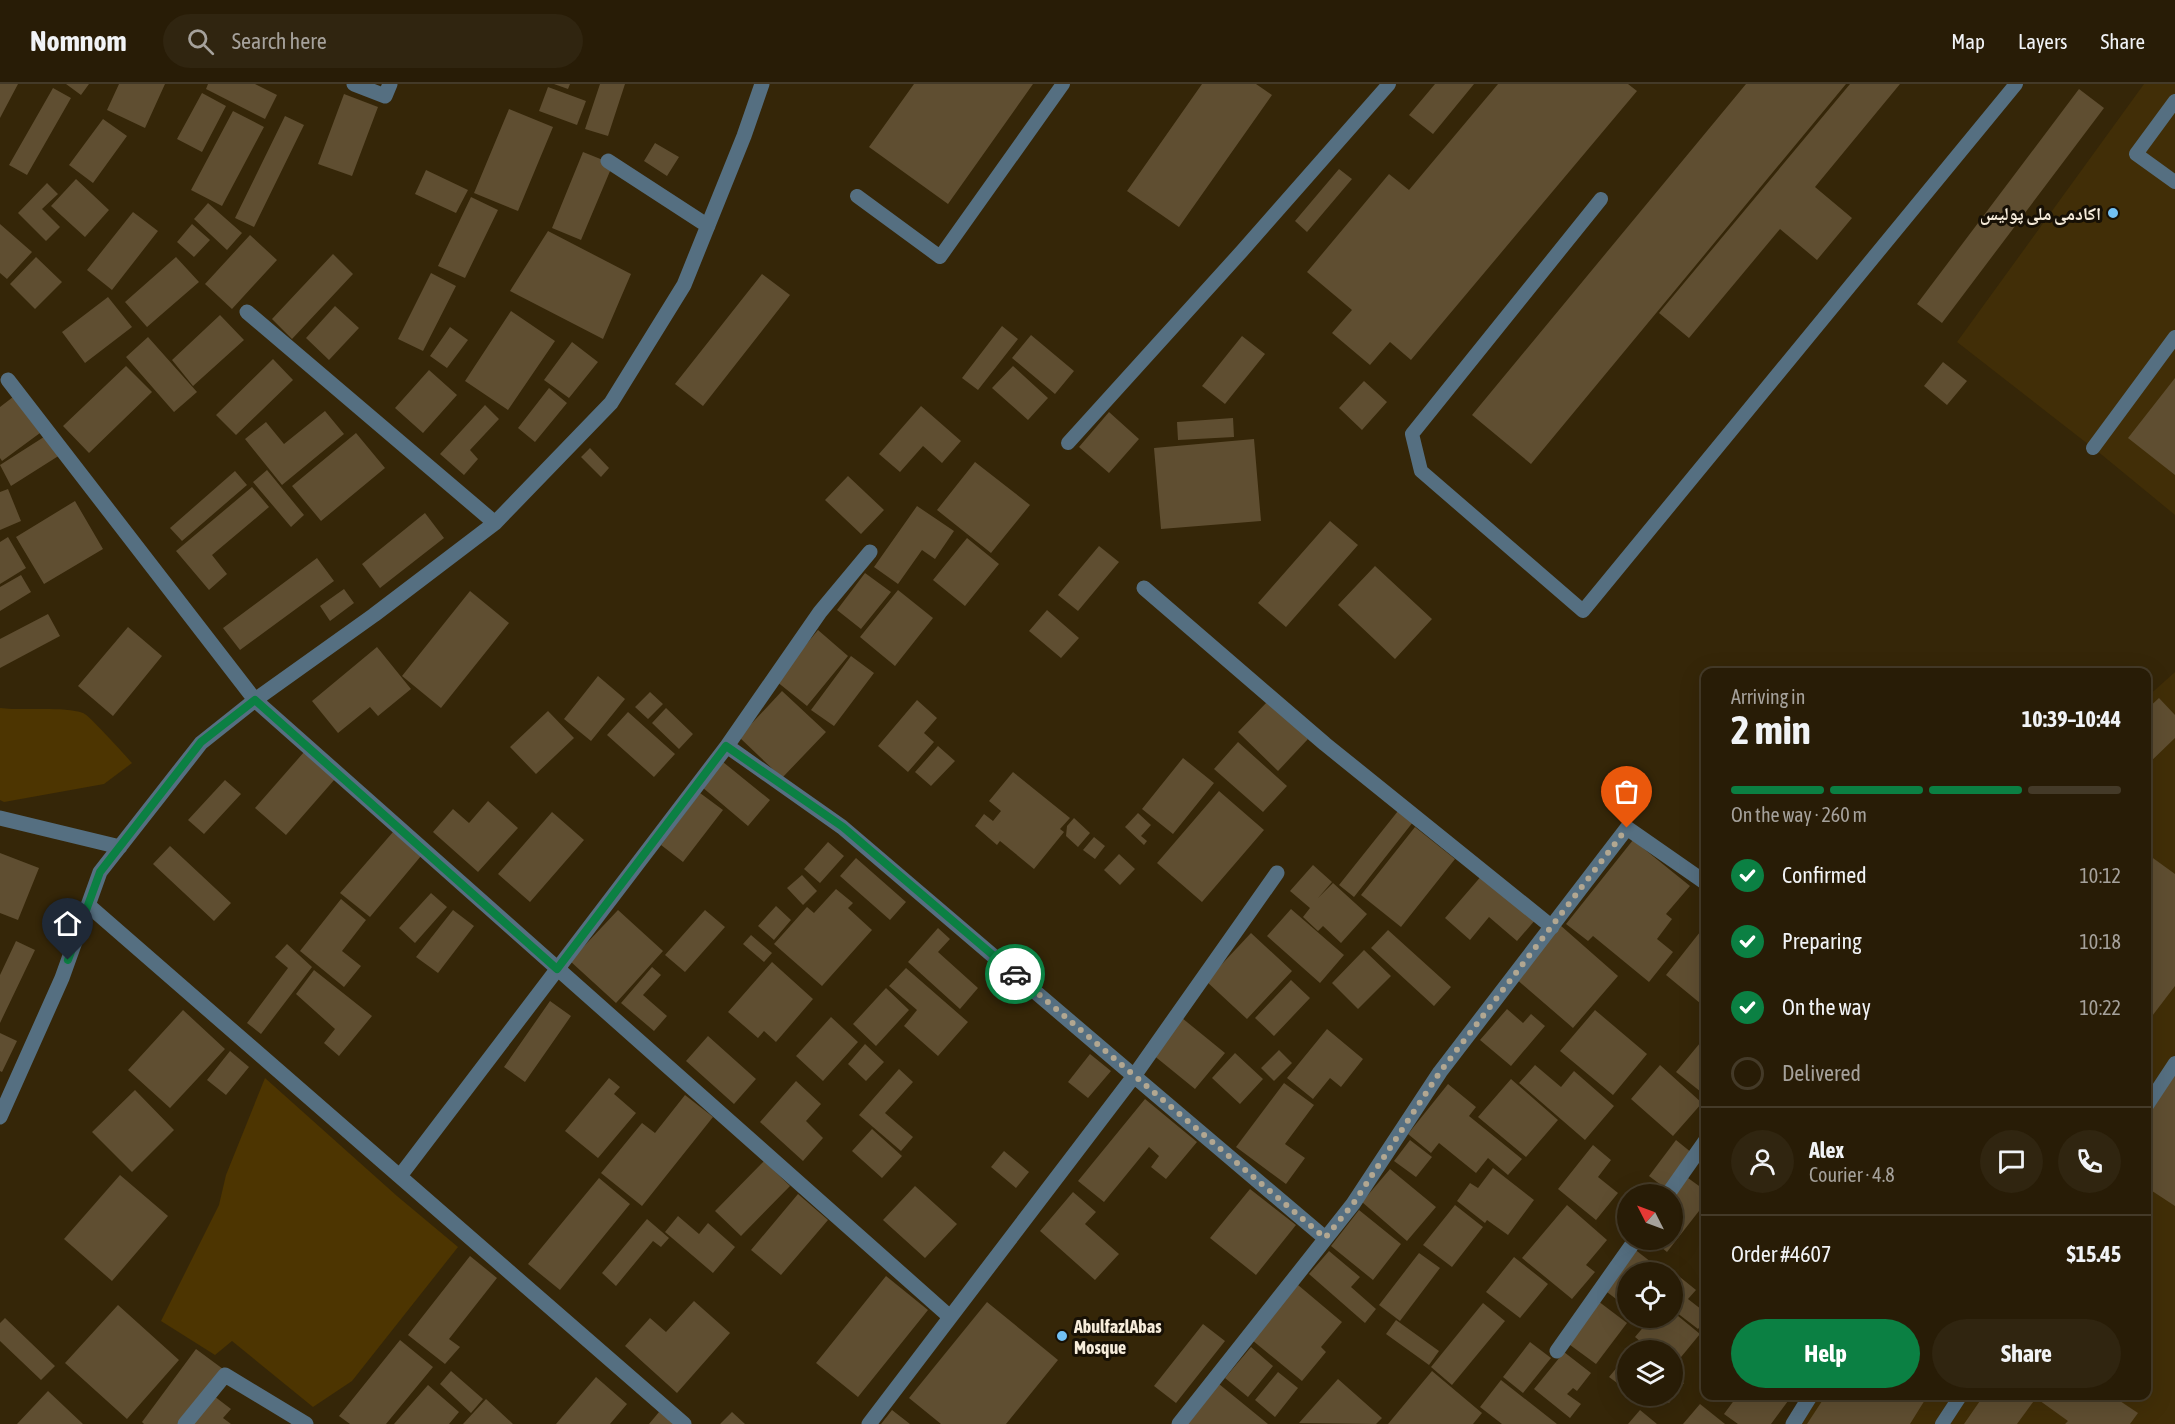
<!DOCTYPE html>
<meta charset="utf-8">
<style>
body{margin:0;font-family:"Asap Condensed","Noto Naskh Arabic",sans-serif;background:#302510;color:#f1f3f6;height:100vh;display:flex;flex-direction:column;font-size:22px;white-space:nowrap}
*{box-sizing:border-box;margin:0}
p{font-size:20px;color:#a5a19b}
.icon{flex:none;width:33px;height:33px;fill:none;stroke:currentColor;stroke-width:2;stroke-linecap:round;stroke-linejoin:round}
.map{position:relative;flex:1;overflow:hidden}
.panel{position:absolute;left:1701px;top:584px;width:450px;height:732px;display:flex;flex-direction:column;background:#281c06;border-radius:12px;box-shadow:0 6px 24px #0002,0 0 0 2px #443a28}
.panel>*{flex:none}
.needle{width:39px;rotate:312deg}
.fabs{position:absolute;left:1617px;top:1100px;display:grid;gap:12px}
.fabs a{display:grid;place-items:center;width:66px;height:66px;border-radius:50%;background:#281c06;box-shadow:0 6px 24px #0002,0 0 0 2px #443a28;font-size:30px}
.pin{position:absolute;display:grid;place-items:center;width:51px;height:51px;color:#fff;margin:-62px -26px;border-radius:50% 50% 50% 0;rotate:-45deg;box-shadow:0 0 6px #0007}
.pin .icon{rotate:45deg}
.courier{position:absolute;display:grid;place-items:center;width:60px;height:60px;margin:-30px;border:4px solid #0b8043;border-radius:50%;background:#fff;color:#222;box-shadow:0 2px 8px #0007}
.head em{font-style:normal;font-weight:700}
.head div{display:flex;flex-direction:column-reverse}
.head{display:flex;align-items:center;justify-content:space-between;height:102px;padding:0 30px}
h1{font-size:39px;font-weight:700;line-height:45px}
.bar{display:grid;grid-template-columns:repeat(4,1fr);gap:9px 6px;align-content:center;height:72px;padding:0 30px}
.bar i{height:8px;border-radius:4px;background:#443a28}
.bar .active{background:#0b8043}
.bar p{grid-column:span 4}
.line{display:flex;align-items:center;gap:15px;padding:0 30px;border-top:2px solid #443a28}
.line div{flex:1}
.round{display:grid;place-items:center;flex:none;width:63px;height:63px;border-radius:32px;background:#302510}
ol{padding:0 30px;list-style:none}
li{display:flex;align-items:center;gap:18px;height:66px}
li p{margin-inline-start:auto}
li .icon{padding:6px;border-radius:50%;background:#0b8043;color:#fff;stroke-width:4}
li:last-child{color:#a5a19b}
li i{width:33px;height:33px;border:3px solid #443a28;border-radius:50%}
.button{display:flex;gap:12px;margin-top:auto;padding:12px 30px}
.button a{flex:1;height:69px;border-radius:36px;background:#0b8043;color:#fff;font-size:24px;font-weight:700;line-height:69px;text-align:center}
.button a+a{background:#302510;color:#f1f3f6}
header{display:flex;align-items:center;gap:36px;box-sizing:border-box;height:84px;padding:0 30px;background:#281c06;border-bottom:2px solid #443a28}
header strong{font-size:28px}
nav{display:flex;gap:33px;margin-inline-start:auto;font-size:21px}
.search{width:420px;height:54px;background:#302510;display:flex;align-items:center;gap:15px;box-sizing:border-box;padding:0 21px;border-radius:33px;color:#a5a19b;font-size:22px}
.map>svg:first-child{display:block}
.built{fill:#412e07}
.green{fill:#4d3501}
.building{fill:#5f4e31}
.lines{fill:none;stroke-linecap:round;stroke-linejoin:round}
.lane{stroke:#556f81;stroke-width:14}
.street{stroke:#556f81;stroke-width:15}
.done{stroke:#b2a791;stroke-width:6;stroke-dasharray:0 10.8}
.route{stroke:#0b8043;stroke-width:8}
.poi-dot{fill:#72c1f5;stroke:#171005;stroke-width:2}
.labels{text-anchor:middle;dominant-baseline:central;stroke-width:6;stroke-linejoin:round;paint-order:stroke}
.poi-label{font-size:18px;font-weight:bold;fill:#f6ecdb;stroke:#171005;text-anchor:end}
</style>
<header>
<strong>Nomnom</strong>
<div class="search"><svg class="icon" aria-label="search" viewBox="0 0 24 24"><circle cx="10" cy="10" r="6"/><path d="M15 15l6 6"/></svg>Search here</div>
<nav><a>Map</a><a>Layers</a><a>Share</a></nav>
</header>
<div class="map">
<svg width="2175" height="1340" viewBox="0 0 2175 1340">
<rect width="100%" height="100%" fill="#352608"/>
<path class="built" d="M2144,0H2175V431L2102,371L1957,258Z
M2175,588V1340H1793L1811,1311H2146V614Z"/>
<path class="green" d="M0,624C24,627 64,622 83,629C88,630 125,671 132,679L104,700L4,718L0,716Z
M265,994L397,1112L458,1163L352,1297L313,1323L232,1257L215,1271L161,1237L219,1121L226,1091Z"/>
<path class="building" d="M0,0H18L0,34Z
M66,0H89L81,11Z
M119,0H165L145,44L107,26Z
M208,0H255L277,11L265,35L206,5Z
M554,0H570L568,5Z
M600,0H625L608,52L585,45Z
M914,0H1033L948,120L869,63Z
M1202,0H1256L1272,11L1179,143L1127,107Z
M1435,0H1474L1433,50L1409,31Z
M1498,0H1628L1637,7L1411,276L1390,258L1370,281L1332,249L1352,226L1307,188L1389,90L1409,106Z
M1746,0H1846L1531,380L1472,331Z
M1850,0H1900L1815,103L1852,134L1817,176L1780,145L1689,254L1659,229Z
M548,3L586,17L577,41L539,27Z
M53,4L71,14L27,91L9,81Z
M2079,5L2104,24L1942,239L1917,220Z
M202,9L226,22L202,68L177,55Z
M344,10L378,23L352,92L318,80Z
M509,25L553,43L518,127L474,109Z
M233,27L264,43L222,122L191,106Z
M285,32L304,41L254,143L235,134Z
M103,35L127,52L93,99L69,81Z
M655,59L679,73L667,92L644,77Z
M583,68L613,80L581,156L552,144Z
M1339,85L1352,95L1307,148L1295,137Z
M426,86L468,106L456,129L415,110Z
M76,95L109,126L85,153L51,122Z
M47,99L58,110L42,125L60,143L46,157L18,129Z
M471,113L498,126L465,194L438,182Z
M208,119L242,149L227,166L194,135Z
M133,128L158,147L112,206L87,186Z
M0,140L32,168L7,195L0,189Z
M192,140L210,156L194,173L177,158Z
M548,147L631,190L603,255L510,207Z
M250,151L277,176L232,225L205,200Z
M333,170L353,190L292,255L272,235Z
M36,173L62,198L35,225L10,200Z
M176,173L199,198L147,243L125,218Z
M431,189L456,202L423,267L398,255Z
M762,190L790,211L703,322L675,300Z
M108,213L132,243L85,279L62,248Z
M335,222L359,244L329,276L306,254Z
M511,227L555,257L508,326L465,297Z
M220,231L244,256L193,302L172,276Z
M1002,242L1018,255L978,306L962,294Z
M450,243L468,256L447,284L430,272Z
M1031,251L1074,287L1055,310L1012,274Z
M1242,252L1265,270L1225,320L1202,302Z
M148,253L197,308L174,328L126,273Z
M572,258L598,278L569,314L544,296Z
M273,275L293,296L236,351L216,331Z
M1943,278L1967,297L1947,321L1924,302Z
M126,282L152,308L89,369L63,342Z
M1013,282L1048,314L1028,336L992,304Z
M429,286L457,311L423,349L395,324Z
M2175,294V391L2128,354Z
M1364,297L1387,318L1362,346L1339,324Z
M549,304L567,319L535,358L518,344Z
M13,313L40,349L2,377L0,374V323Z
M485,321L499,335L470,366L478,375L464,391L440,370Z
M921,322L961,357L942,379L923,362L900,388L879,370Z
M325,327L344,350L282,401L245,355L266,338L284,360Z
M1109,328L1139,355L1109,389L1079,363Z
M1233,334L1234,353L1178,356L1177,338Z
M356,349L385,384L321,437L292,402Z
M47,351L60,371L11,402L0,381Z
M1254,355L1261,437L1161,445L1154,364Z
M590,364L609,384L601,393L581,373Z
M975,378L1030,421L991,469L937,426Z
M267,386L304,431L291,443L253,398Z
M235,387L247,401L182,457L170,444Z
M848,392L884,426L861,450L825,416Z
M252,403L269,423L212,471L227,490L209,506L176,467Z
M8,405L21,437L0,446V408Z
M75,417L103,465L44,500L16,453Z
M917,422L954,447L935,475L922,466L898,500L874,483Z
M425,429L444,454L380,504L362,480Z
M1330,437L1358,461L1286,543L1258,519Z
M8,453L26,484L0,500V458Z
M967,454L999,480L965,522L933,496Z
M1099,462L1119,478L1078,527L1058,511Z
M317,474L334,497L240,566L223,544Z
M1375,482L1432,535L1395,575L1338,521Z
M865,489L891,508L861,545L837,526Z
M21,491L31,508L0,527V503Z
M344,505L354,519L330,537L320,522Z
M898,506L933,534L895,582L860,553Z
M470,507L509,539L441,624L402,592Z
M1047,526L1079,554L1061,574L1029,547Z
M48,530L60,552L0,584V555Z
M128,543L162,572L113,632L78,602Z
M818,546L848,572L807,622L776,597Z
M377,563L411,605L378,632L370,623L338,649L312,617Z
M851,572L874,589L834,642L811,626Z
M598,592L625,615L591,657L564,635Z
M782,607L826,648L782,694L739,653Z
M650,608L663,620L648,635L635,623Z
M2159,614L2175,631V654L2146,682V626Z
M917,616L937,634L924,649L934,658L908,688L878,662Z
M1268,617L1308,655L1278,687L1238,648Z
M666,624L693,650L679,665L652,639Z
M548,627L574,654L536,690L510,663Z
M628,628L675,670L654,693L607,651Z
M1238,658L1287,702L1263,728L1214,685Z
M938,662L955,677L931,702L915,688Z
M304,668L335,695L286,751L255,724Z
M1183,674L1214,699L1173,750L1142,725Z
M723,678L770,716L748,742L702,703Z
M1013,688L1070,734L1060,745L1064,748L1034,785L1000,757L997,761L975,742L984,730L993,737L1001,727L989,717Z
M225,696L241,710L204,750L188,736Z
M1219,707L1264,746L1202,818L1157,779Z
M700,709L723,726L683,778L661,761Z
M488,717L518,744L478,788L433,748L453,725L469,739Z
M1398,727L1413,738L1354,813L1339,801Z
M552,728L584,756L530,818L498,790Z
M1138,729L1151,741L1141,752L1147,757L1144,761L1125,743Z
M1074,734L1090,749L1078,763L1066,752L1067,742Z
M1415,743L1455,775L1401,843L1361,811Z
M393,748L421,772L370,833L340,809Z
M1094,753L1105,762L1095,775L1083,766Z
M1633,756L1690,802L1666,830L1672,835L1657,855L1673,868L1649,898L1593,852L1588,857L1566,840Z
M828,758L844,772L820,799L804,785Z
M170,762L231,819L214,837L153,780Z
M0,769L39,784L18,836L0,829Z
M2146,769L2175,790V902L2146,940Z
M1119,770L1135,785L1120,801L1104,786Z
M856,774L906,818L890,836L840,792Z
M1313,781L1332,798L1318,814L1333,799L1367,830L1341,859L1323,842L1318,847L1303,833L1310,824L1290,807Z
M1483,790L1536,835L1517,857L1489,833L1470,856L1445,834Z
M802,791L817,807L803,821L787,804Z
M836,805L853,819L848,824L872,846L822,902L774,860L807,823L814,829Z
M431,809L447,823L415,859L399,844Z
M341,815L366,836L342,867L361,882L344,903L300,867Z
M776,822L791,836L774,856L758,842Z
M1291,825L1344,871L1320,899L1267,852Z
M453,826L474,842L438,889L416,873Z
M618,826L663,867L616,919L570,877Z
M705,826L725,843L685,888L665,871Z
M1560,841L1618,892L1573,944L1515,894Z
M938,844L950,855L938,868L978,904L960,925L908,878Z
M1388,846L1451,903L1434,922L1371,864Z
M1700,848L1706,853V924L1666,891Z
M1251,849L1292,887L1247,935L1206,897Z
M751,851L772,869L764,878L743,860Z
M16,857L35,866L0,939V891Z
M287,860L312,883L261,950L247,939L288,884L275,873Z
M1364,866L1391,892L1358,925L1332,899Z
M772,878L813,915L776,958L764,947L758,954L728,928Z
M652,883L661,891L643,911L667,932L654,947L621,919Z
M906,884L968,938L938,972L904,942L917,926L889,902Z
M314,886L372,932L339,972L324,959L335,945L296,910Z
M1291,896L1310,914L1274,952L1255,934Z
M886,904L909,926L876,962L853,940Z
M550,917L571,932L525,998L504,983Z
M1507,925L1523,939L1531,930L1545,942L1511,982L1480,956Z
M183,926L225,965L170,1024L128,986Z
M1595,926L1647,970L1613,1011L1560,967Z
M831,933L858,958L823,997L796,972Z
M1182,934L1225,969L1195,1005L1152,970Z
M1327,945L1363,975L1341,1003L1330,994L1313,1015L1287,994Z
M0,949L17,957L2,988L0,987Z
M708,952L756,995L734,1020L686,977Z
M1700,959L1706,963V1012L1676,988Z
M865,960L884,978L866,997L848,980Z
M1279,966L1292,979L1274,997L1261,984Z
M230,967L249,983L226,1011L207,996Z
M1235,969L1263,995L1240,1020L1212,994Z
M1090,970L1111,987L1088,1014L1068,998Z
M1535,981L1561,1003L1574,987L1614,1022L1585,1056L1519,999Z
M1660,981L1702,1019L1673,1052L1631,1015Z
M899,985L913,998L885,1029L913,1053L901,1067L859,1031Z
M2175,990V1122L2146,1103V1034Z
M609,994L620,1003L614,1010L636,1029L598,1074L565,1047Z
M1511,995L1558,1036L1526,1073L1478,1033Z
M796,997L821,1020L806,1037L823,1054L803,1077L760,1038Z
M1284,999L1314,1021L1285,1060L1305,1074L1286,1100L1236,1063Z
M1448,1000L1476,1023L1469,1032L1522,1075L1508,1091L1488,1074L1476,1089L1439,1059L1431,1069L1408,1050Z
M135,1006L174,1046L132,1088L92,1048Z
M685,1011L713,1033L642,1122L601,1089L642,1039L655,1049Z
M1145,1015L1197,1058L1166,1095L1151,1083L1159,1072L1149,1063L1104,1118L1078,1097Z
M872,1045L902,1072L882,1094L852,1067Z
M1410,1056L1432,1073L1416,1093L1394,1077Z
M1676,1056L1692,1069L1665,1104L1649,1092Z
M1593,1061L1611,1076L1598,1093L1618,1109L1596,1136L1558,1105Z
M1004,1067L1029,1088L1016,1104L991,1083Z
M764,1077L790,1102L741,1152L715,1127Z
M1493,1084L1534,1116L1508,1151L1487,1136L1485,1139L1457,1117L1470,1099L1478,1104Z
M1390,1085L1436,1123L1407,1157L1362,1118Z
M120,1091L168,1132L112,1197L64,1155Z
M599,1094L630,1120L560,1206L528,1180Z
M1688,1094L1706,1107V1118L1667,1168L1651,1155H1672V1115Z
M915,1102L957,1140L925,1174L883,1136Z
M1250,1105L1296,1141L1256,1191L1210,1154Z
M1073,1108L1096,1128L1085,1140L1119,1170L1095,1196L1040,1147Z
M798,1110L828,1136L781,1191L751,1166Z
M1455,1121L1483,1143L1452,1183L1423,1161Z
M1567,1121L1607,1156L1586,1181L1595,1188L1572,1215L1522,1174Z
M1359,1126L1401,1160L1373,1196L1331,1162Z
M678,1132L699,1150L708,1139L735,1163L713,1189L665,1148Z
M647,1135L669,1154L661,1163L653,1157L616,1202L602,1189Z
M1633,1164L1651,1178L1643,1188H1628V1209L1620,1218L1603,1205Z
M1329,1167L1360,1193L1351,1203L1376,1225L1365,1239L1309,1190Z
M1419,1169L1440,1184L1400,1237L1379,1221Z
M470,1172L497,1194L449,1255L460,1263L445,1280L408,1251Z
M1514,1173L1548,1200L1520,1234L1486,1208Z
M1670,1185L1696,1206L1688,1215L1706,1229V1236L1698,1245L1672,1225V1188H1667Z
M886,1192L928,1226L858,1313L816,1279Z
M1298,1201L1342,1238L1321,1263L1326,1268L1302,1297L1252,1256Z
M694,1217L730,1249L677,1309L625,1262L650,1234L666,1248Z
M1598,1217L1627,1239L1596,1280L1566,1258Z
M987,1218L1058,1276L1006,1340H941L909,1314Z
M1483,1219L1505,1237L1452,1301L1431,1283Z
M118,1221L179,1276L127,1335L65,1279Z
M1672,1227L1700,1250L1672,1284V1266H1651L1635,1253L1646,1240L1640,1235L1642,1233H1672Z
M5,1234L55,1282L41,1296L0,1257V1239Z
M1396,1236L1439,1267L1429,1281L1386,1250Z
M1203,1240L1225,1257L1176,1319L1154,1302Z
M400,1256L433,1283L386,1340H350L339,1332Z
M1530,1258L1551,1274L1523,1309L1503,1293Z
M1635,1260L1643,1266H1631Z
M1251,1263L1273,1282L1248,1313L1225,1294Z
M196,1265L223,1285L182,1340H144L142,1338Z
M1564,1268L1591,1289L1577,1307L1573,1304L1567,1310L1581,1320L1570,1334L1534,1305Z
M1628,1270V1307L1609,1293Z
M451,1287L483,1315L471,1329L440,1300Z
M1432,1287L1482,1329L1473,1340H1388Z
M1278,1288L1298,1304L1275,1333L1255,1316Z
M1672,1290L1684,1299L1669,1319L1659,1311H1672Z
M596,1293L627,1320L610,1340H556Z
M1338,1295L1382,1334L1376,1340L1299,1339Z
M1501,1296L1557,1340H1502L1480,1323Z
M1219,1300L1268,1340H1187Z
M428,1301L459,1328L449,1340H394Z
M48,1307L83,1340H17Z
M1632,1311H1649L1643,1320Z
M1738,1311H1779L1788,1317L1771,1340H1738L1724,1330Z
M1826,1311H1928L1910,1340H1807Z
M1984,1311H2111L2138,1329L2130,1340H2065L2068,1337L2036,1314L2017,1340H1964Z
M214,1312L231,1325L223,1334L231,1340H192Z
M486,1315L513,1340H463Z
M1700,1320L1725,1340H1683Z
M892,1326L910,1340H881Z
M1640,1326L1657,1340H1628Z
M659,1328L674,1340H649Z
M732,1328L745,1340H720Z"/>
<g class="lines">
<path class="lane" d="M2175,17L2136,70L2175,98
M857,112L940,173L1063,0
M1601,115L1412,350L1421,387L1583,527L2016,0
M1068,359L1242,167L1389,0
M2093,364L2175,253
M2146,1023L2175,979
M1942,1340L1961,1311"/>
<path class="street" d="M354,0L385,12L390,0
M608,77L708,142
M247,228L495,439
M8,296L255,616L950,1233
M1144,504L1325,660L1552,843
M727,662L842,743L1134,992L1277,789
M0,734L120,763
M88,821L684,1340
M0,1033L62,894L100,788L201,659L255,616L374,531L495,439L611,319L684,201L744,52L762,0
M400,1092L727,662L820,528L870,468
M1668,1110L1706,1056
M1557,1267L1636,1155
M185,1340L225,1291L306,1340
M869,1340L1134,992L1325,1154
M1179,1340L1353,1120L1440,988L1627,744L1706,799
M1793,1340L1811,1311"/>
</g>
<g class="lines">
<path class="done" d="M1015,890L1325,1154L1353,1120L1440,988L1627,744"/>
<path class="route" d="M68,876L100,788L201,658L255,616L557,885L726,662L843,743L1015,890"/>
</g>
<g class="poi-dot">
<circle cx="2113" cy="129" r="6"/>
<circle cx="1062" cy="1252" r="6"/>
</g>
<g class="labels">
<g class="poi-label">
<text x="2101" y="129">اکادمی ملی پولیس</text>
<text x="1074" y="1242" text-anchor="start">AbulfazlAbas<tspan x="1074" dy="21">Mosque</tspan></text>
</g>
</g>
</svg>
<div class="fabs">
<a><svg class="needle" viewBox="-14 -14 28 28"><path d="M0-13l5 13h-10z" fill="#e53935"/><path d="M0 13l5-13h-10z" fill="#a5a19b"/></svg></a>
<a><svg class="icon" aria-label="locate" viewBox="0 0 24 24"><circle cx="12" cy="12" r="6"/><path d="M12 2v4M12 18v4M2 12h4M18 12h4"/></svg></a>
<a><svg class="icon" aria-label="layers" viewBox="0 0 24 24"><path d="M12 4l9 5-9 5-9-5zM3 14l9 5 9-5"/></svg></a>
</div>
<div class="pin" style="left:1627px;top:744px;background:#ea580c"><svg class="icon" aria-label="bag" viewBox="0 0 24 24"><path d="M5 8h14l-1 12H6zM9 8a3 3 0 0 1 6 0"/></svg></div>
<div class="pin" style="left:68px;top:876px;background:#1f2937"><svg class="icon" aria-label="home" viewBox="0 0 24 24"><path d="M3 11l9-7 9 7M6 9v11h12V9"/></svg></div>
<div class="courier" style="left:1015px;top:890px"><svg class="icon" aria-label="car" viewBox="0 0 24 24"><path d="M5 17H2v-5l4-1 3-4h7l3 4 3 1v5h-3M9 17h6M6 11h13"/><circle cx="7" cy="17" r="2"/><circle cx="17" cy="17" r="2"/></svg></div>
<section class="panel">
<div class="head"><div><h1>2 min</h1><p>Arriving in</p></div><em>10:39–10:44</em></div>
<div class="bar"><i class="active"></i><i class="active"></i><i class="active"></i><i></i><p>On the way · 260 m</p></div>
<ol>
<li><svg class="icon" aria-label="check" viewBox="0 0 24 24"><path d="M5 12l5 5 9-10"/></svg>Confirmed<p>10:12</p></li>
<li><svg class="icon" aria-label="check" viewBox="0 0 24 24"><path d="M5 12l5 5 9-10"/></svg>Preparing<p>10:18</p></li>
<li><svg class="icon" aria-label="check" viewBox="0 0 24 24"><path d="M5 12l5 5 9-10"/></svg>On the way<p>10:22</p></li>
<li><i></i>Delivered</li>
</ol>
<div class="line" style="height:108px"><a class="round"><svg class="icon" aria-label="person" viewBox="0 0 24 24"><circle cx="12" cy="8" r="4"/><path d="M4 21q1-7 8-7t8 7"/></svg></a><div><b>Alex</b><p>Courier · 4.8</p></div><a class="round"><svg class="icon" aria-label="chat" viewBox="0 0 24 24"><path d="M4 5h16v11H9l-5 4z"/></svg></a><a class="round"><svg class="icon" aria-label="phone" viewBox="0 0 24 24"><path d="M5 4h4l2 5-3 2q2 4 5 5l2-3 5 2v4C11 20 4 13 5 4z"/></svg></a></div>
<div class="line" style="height:78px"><div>Order #4607</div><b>$15.45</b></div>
<div class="button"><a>Help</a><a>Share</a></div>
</section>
</div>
